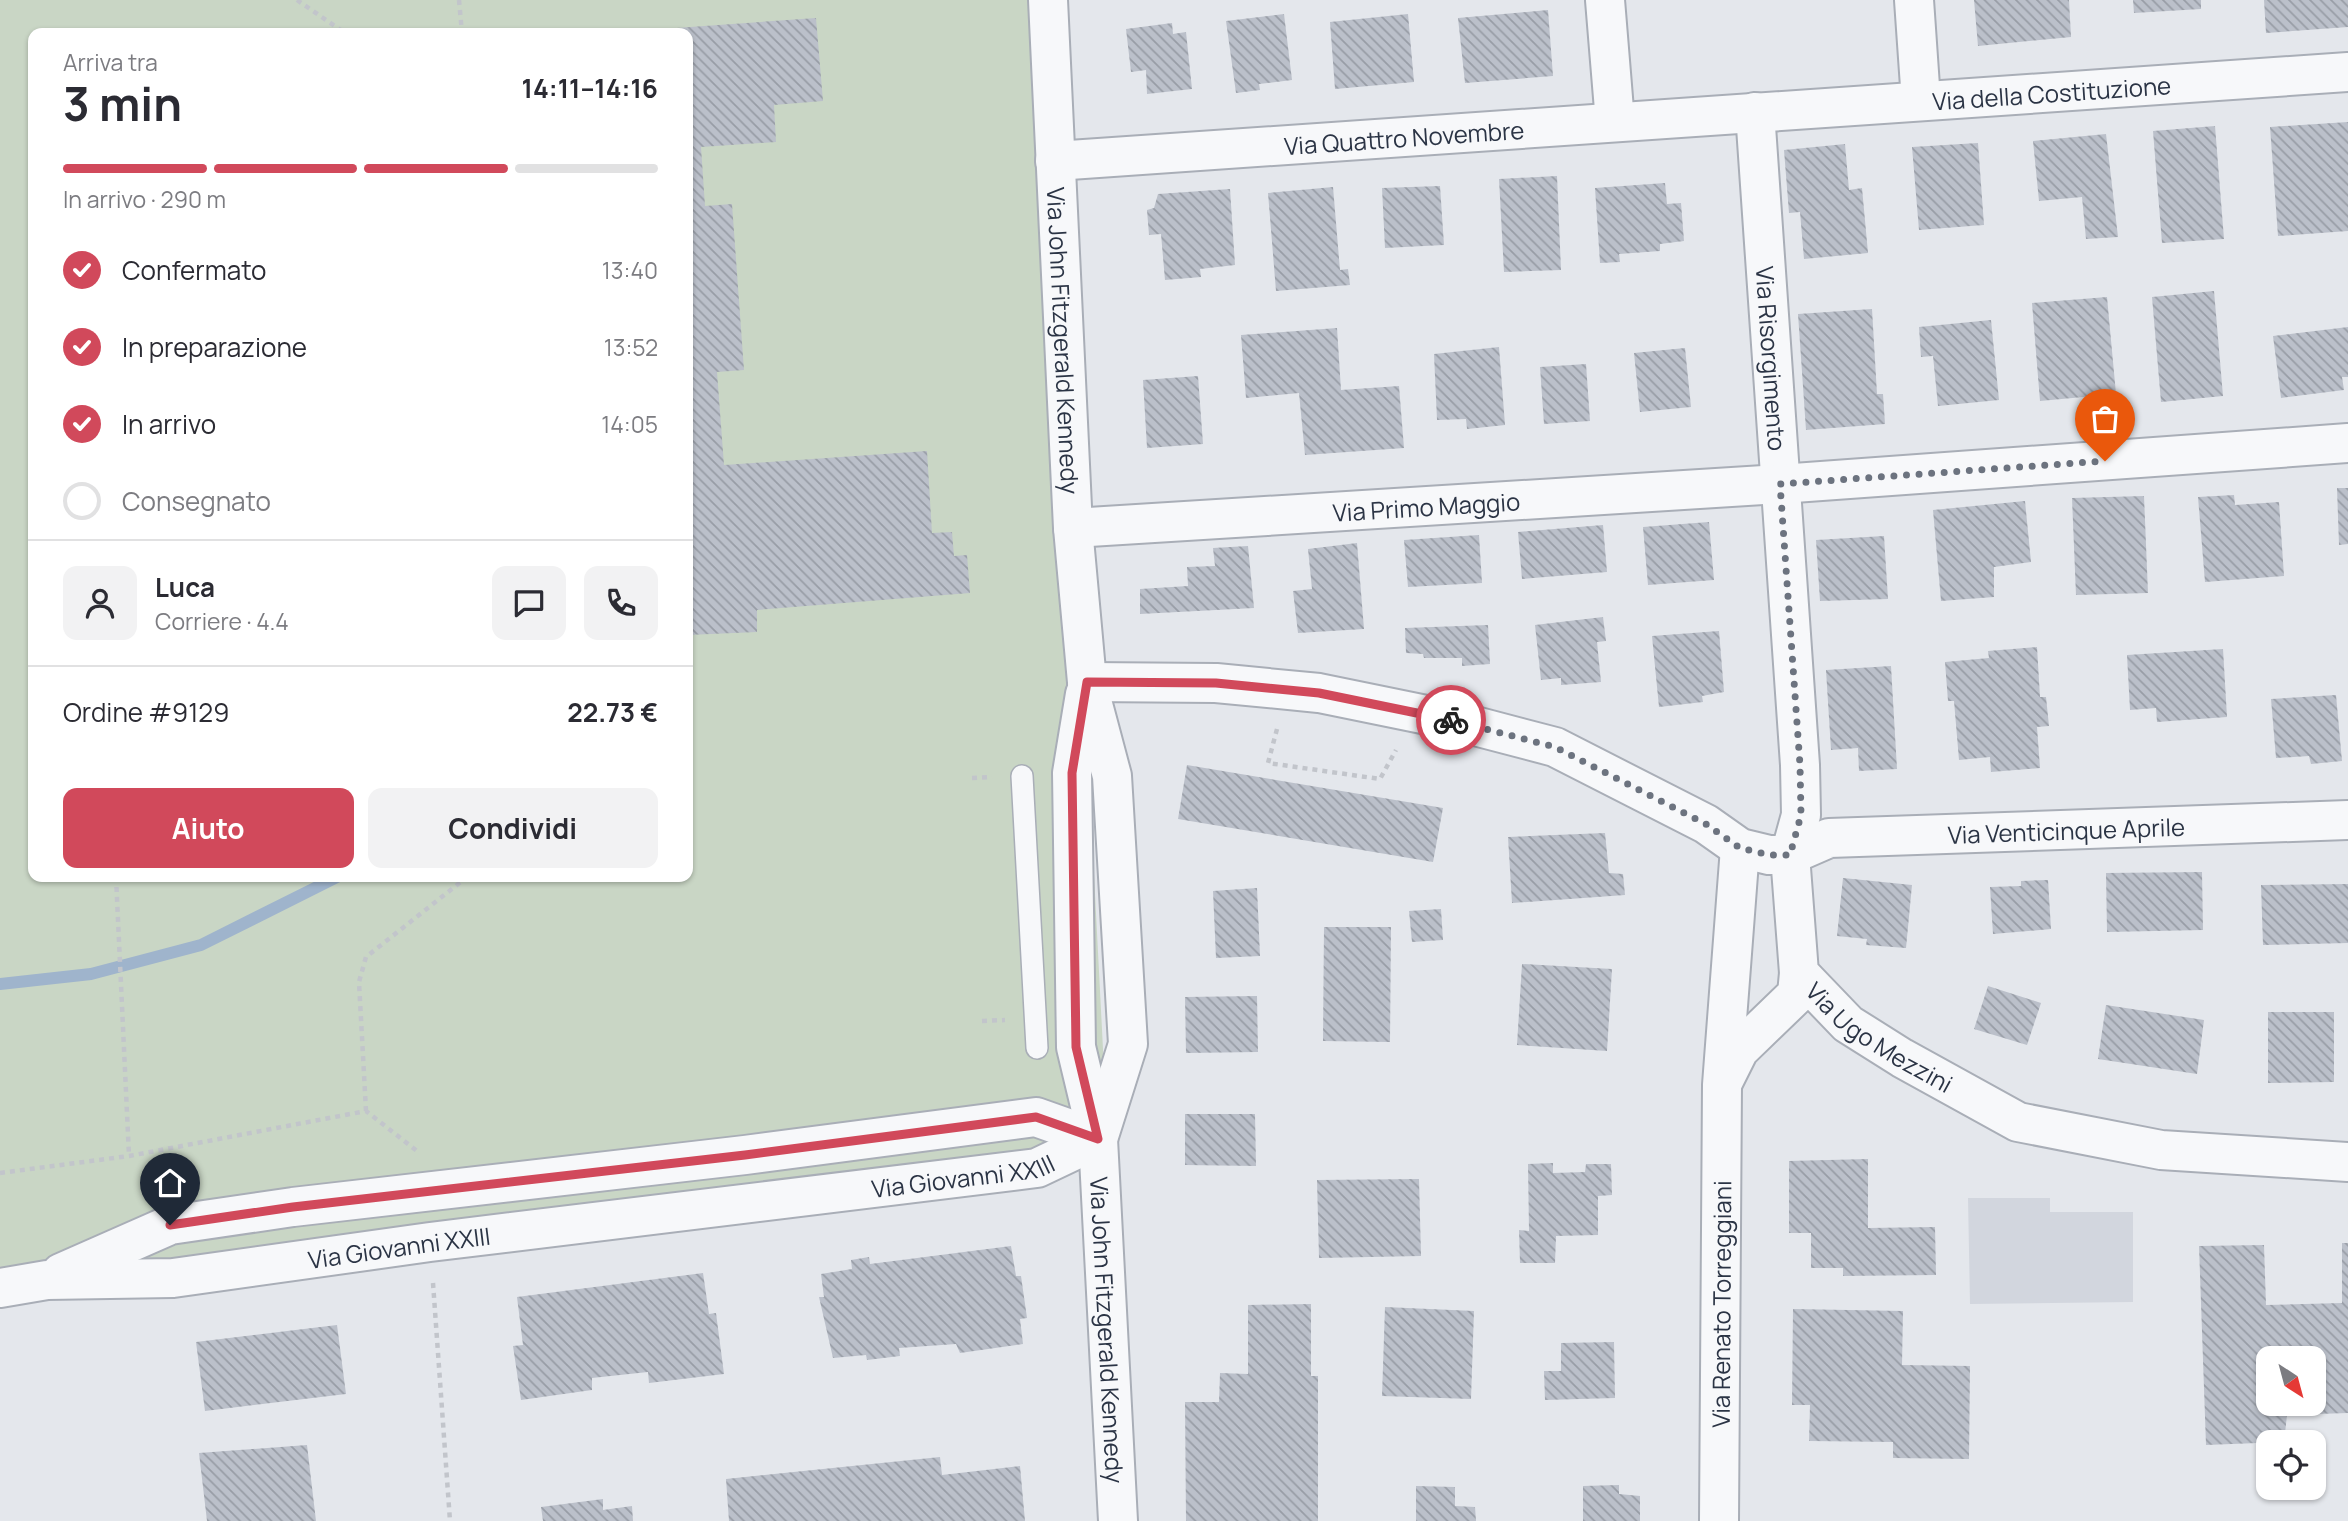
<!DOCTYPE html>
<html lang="it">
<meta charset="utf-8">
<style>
body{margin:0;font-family:Manrope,sans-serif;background:#f2f2f3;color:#2b2b33;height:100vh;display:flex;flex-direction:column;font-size:26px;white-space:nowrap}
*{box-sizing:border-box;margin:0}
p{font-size:23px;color:#7c7c81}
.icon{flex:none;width:38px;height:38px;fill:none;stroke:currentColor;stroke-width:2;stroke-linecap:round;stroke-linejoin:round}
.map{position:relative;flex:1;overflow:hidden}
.side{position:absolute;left:28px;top:28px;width:665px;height:854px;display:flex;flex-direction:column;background:#fff;border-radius:14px;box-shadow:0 2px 5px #0004}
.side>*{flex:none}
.needle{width:46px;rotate:144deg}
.buttons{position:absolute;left:2256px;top:1346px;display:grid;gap:14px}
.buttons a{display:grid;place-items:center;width:70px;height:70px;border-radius:14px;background:#fff;box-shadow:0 2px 5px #0004;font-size:35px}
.pin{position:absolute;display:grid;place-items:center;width:60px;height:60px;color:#fff;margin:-72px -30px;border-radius:50% 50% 50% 0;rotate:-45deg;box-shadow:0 0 7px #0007}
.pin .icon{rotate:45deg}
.courier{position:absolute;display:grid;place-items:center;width:70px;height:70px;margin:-35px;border:5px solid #d1495b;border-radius:50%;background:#fff;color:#222;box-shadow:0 2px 9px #0007}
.headline em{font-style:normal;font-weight:700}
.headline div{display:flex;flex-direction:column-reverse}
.headline{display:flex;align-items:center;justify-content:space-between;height:119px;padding:0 35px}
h1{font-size:46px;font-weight:700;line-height:52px}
.bar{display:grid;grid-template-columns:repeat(4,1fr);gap:10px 7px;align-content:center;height:84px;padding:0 35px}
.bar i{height:9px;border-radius:5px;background:#e1e1e2}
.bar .on{background:#d1495b}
.bar p{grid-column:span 4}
.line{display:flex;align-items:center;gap:18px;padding:0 35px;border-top:2px solid #e1e1e2}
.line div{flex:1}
.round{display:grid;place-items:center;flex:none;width:74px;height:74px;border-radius:14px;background:#f2f2f3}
ol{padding:0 35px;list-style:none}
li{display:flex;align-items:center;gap:21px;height:77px}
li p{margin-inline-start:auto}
li .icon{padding:7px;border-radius:50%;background:#d1495b;color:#fff;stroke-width:4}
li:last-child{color:#7c7c81}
li i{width:38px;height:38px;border:4px solid #e1e1e2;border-radius:50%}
.action{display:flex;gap:14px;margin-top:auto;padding:14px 35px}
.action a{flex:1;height:80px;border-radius:14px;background:#d1495b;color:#fff;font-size:28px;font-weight:700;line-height:80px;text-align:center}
.action a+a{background:#f2f2f3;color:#2b2b33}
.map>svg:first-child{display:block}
.built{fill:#d2d6de}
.green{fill:#c9d6c5;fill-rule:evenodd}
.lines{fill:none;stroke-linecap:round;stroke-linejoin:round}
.stream{stroke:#9fb4cc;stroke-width:12}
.building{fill:url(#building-back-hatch);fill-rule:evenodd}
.lane-casing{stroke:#a9aeb7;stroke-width:24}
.street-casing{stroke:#a9aeb7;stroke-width:42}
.path{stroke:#c2c5cb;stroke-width:4.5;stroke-dasharray:5 5;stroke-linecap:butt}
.lane{stroke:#f7f8fa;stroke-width:21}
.street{stroke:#f7f8fa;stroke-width:38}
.done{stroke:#6c737f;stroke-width:7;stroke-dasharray:0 12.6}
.route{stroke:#d1495b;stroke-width:9}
.labels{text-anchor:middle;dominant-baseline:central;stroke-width:5;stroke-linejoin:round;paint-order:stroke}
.street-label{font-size:24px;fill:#2b3445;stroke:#f4f6f9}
</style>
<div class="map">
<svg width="2348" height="1521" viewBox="0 0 2348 1521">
<defs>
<pattern id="building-back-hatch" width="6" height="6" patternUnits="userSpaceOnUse" patternTransform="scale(1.75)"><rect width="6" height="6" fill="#bbc0ca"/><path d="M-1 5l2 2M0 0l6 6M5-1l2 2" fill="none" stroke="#989da6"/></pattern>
</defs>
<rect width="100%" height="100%" fill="#e4e7ec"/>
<path class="built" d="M1968,1198H2050V1212H2133V1302L1970,1304Z"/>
<path class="green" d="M0,0H1049L1105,1088L1069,1151L0,1280ZM33,33H688V877H33Z"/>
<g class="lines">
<path class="stream" d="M0,984L91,974L201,945L337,877"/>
</g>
<path class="building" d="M1974,0H2069L2071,37L1978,46Z
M2133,0H2201V9L2134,13Z
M2264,0H2348V27L2266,33Z
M1548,10L1553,76L1465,83L1458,18Z
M1284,14L1292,80L1259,84L1260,90L1236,93L1226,21Z
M1408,14L1414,82L1335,89L1330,22Z
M816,18L823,101L774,105L776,142L701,147L705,206L732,204L744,370L717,372L724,465L927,451L932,533L952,532L954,556L967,555L970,593L757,610V632L688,635V33L634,31Z
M1172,23L1173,34L1186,32L1192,89L1147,94L1146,70L1131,72L1126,29Z
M2348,122V231L2278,236L2270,127Z
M2215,126L2224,239L2162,243L2153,131Z
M2106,134L2118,237L2086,239L2082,197L2039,201L2033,141Z
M1978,143L1984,225L1919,230L1912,147Z
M1845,144L1849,190L1862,188L1868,253L1804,259L1800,212L1789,213L1784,150Z
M1557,176L1561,270L1504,272L1499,179Z
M1665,183L1667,204L1681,203L1684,241L1660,244V251L1619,254L1620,262L1600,263L1595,188Z
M1440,186L1444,245L1385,248L1382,188Z
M1333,187L1340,270L1348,269L1350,285L1276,291L1268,193Z
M1230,189L1235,265L1200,269L1201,277L1165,280L1161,234L1149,235L1147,210L1154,208L1158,194Z
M2214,291L2223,396L2161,402L2152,297Z
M2107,297L2116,394L2040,401L2032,303Z
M1872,309L1877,394H1883L1885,424L1806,430L1798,314Z
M1991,320L1999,400L1938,406L1933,356L1921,357L1919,327Z
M2348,327V377H2342L2344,390L2281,398L2273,336Z
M1337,328L1341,390L1399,386L1404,448L1305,455L1299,393L1246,398L1241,335Z
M1499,347L1505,425L1467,429L1466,419L1437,420L1434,354Z
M1685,348L1691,407L1640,412L1634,353Z
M1586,364L1590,421L1544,424L1540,367Z
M1198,376L1203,444L1147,448L1143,380Z
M2337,488H2348V544L2339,545Z
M2234,495L2235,505L2279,502L2284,576L2205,582L2198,497Z
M2144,496L2148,593L2076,595L2072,498Z
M2025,501L2031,562L1994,567V597L1941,601L1933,510Z
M1709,522L1714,580L1648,585L1643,527Z
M1603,525L1607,572L1522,579L1518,532Z
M1479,535L1482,583L1408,587L1404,540Z
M1884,536L1888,599L1820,601L1816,540Z
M1357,543L1364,629L1298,633L1293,591L1312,589L1308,549Z
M1248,546L1254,608L1140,614V589L1188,586L1187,567L1215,566L1213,548Z
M1603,617L1606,641L1597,642L1601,682L1561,685V678L1541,680L1535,625Z
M1488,625L1490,664L1462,666V658H1424L1423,654L1406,653L1405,628Z
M1719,631L1724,692L1702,696L1703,702L1659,707L1652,636Z
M2037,647L2040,697H2046L2049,726L2037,727L2040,768L1991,772L1990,757L1959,760L1954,701H1948L1945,662L1989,658L1988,651Z
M2223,649L2227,717L2157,722L2156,708L2130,710L2127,655Z
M1891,666L1897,769L1859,771L1858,748L1831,750L1826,670Z
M2336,695L2342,761L2311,764L2309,756L2276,758L2271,699Z
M1187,765L1443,808L1433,862L1178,819Z
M1605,833L1609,873L1623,874L1625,895L1512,903L1508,837Z
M2202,872L2203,930L2107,932L2106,873Z
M1843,878L1912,885L1906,948L1866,945L1867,939L1837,936Z
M2048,880L2051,929L1993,934L1990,887L2021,886V881Z
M2348,884V943L2263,945L2261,885Z
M1257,888L1260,956L1216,958L1213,891Z
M1441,909L1443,940L1412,942L1409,911Z
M1324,927H1391L1390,1042L1323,1041Z
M1522,964L1612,969L1607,1051L1517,1045Z
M1988,986L2041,1003L2027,1045L1974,1029Z
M1257,996L1258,1052L1186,1053L1185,997Z
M2106,1005L2204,1020L2197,1074L2098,1059Z
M2268,1012H2334V1082L2268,1083Z
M1185,1114H1255L1256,1166L1185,1165Z
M1868,1159V1228L1935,1227L1936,1275L1843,1276V1268H1811V1233H1789V1161Z
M1553,1163V1173L1585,1172L1586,1164H1611L1612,1195L1598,1196V1235L1556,1236L1555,1263H1520L1519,1230L1529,1231L1528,1164Z
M1419,1179L1421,1256L1319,1258L1317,1180Z
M2342,1243H2348V1413L2287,1415L2284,1442L2206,1445L2199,1246L2264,1245L2266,1305L2342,1303ZM2268,1358H2314V1404H2268Z
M1011,1246L1016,1276H1021L1027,1318L1020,1319L1023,1344L960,1353L956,1344L899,1348L900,1356L867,1360L866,1355L833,1358L819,1297H824L821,1274L852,1269L851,1260L869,1257L870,1264Z
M703,1273L709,1314L716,1313L724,1374L649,1383L648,1372L592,1378V1390L521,1400L513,1346L523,1345L517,1297Z
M1311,1304V1376H1318V1521H1186L1185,1402H1219L1220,1373L1248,1374V1305Z
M1385,1307L1474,1311L1471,1399L1382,1396Z
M1793,1309L1903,1311L1902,1365L1970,1366L1969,1459L1893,1458V1442L1809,1441L1810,1405H1792Z
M337,1325L346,1394L205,1411L196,1342Z
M1614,1342L1615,1398L1545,1400L1544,1371H1561V1343Z
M307,1445L316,1521H207L199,1453Z
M940,1457L942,1475L1020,1466L1025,1521H729L726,1479Z
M1619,1485V1494L1640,1496V1521H1583V1486Z
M1416,1486L1455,1487V1506L1475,1507L1476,1521H1416Z
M603,1499V1510L632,1506L633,1521H543L541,1507Z"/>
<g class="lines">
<defs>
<path id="lane" d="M1022,776L1037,1048"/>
<g id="street">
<path id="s1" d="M1048,0L1073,528L1087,682L1112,776L1128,1044L1098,1139"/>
<path d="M1605,0L1615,122"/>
<path d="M1914,0L1921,101"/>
<path id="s2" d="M1755,112L1800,765L1801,815L1790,855"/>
<path id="s3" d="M1055,161L2348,72"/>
<path id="s4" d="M1073,528L1780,484L2348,443"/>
<path id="s5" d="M1087,682L1216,683L1319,693L1456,721L1555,747L1706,824L1740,848L1769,855H1790L1799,973L1848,1024L1902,1058L2018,1122L2161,1150L2348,1162"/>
<path id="s6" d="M1085,694L1072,773L1076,1047L1098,1139L1118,1521"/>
<path id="s7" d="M1790,855L1829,838L2348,820"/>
<path d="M1724,1080L1739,1050L1797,994L1799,973"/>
<path d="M61,1273L170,1225L293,1207L745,1155L1036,1117L1098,1139"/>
<path id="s8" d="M0,1288L47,1280L173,1278L430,1242L1037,1168L1098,1139"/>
<path id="s9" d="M1719,1521L1722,1085L1740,848"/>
</g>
</defs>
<use href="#lane" class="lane-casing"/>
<use href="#street" class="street-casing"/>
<path class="path" d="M297,0L345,33
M459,0L462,33
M1277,729L1268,763L1380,779L1396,750
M972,778L992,777
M116,877L129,1156
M982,1021L1005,1020
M366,1111L359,982L366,957L467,877
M0,1173L129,1156L366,1111L417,1151
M433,1283L450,1521"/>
<use href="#lane" class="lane"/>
<use href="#street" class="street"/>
</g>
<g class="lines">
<path class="done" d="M1451,720L1555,747L1706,824L1740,848L1769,855H1790L1801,815L1800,765L1780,484L2105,461"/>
<path class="route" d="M170,1225L293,1207L745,1155L1036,1117L1098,1139L1076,1047L1072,773L1087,682L1216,683L1319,693L1451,720"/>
</g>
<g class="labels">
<g class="street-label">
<text stroke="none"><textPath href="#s3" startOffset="999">Via della Costituzione</textPath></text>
<text stroke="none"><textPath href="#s3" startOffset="350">Via Quattro Novembre</textPath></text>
<text stroke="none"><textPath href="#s1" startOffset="341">Via John Fitzgerald Kennedy</textPath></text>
<text stroke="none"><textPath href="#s2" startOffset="247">Via Risorgimento</textPath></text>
<text stroke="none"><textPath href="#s4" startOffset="354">Via Primo Maggio</textPath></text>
<text stroke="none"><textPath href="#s7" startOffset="280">Via Venticinque Aprile</textPath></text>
<text stroke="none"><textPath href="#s5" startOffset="959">Via Ugo Mezzini</textPath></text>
<text stroke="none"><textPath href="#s8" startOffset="970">Via Giovanni XXIII</textPath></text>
<text stroke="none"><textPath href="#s8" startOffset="402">Via Giovanni XXIII</textPath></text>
<text stroke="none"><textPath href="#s9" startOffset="217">Via Renato Torreggiani</textPath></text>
<text stroke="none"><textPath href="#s6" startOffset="640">Via John Fitzgerald Kennedy</textPath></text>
</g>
</g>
</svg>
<div class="buttons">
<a><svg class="needle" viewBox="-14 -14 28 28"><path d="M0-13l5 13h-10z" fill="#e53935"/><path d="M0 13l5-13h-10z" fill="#7c7c81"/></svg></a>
<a><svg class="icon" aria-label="locate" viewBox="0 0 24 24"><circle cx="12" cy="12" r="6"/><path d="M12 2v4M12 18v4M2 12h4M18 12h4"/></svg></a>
</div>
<div class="pin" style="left:2105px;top:461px;background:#ea580c"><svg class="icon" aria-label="bag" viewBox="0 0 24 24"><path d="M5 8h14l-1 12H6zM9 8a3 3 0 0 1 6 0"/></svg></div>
<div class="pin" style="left:170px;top:1225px;background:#1f2937"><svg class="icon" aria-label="home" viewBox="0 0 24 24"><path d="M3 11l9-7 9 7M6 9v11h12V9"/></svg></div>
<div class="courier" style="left:1451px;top:720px"><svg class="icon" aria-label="bike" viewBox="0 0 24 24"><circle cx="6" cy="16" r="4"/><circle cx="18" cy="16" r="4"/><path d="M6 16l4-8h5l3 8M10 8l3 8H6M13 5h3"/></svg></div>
<section class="side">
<div class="headline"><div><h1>3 min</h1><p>Arriva tra</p></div><em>14:11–14:16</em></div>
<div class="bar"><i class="on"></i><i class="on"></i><i class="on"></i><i></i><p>In arrivo · 290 m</p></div>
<ol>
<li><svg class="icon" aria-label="check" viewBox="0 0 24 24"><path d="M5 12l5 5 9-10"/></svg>Confermato<p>13:40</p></li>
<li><svg class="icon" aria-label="check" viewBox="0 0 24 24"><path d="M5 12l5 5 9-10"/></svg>In preparazione<p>13:52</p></li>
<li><svg class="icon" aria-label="check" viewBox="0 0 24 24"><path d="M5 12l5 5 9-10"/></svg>In arrivo<p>14:05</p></li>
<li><i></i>Consegnato</li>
</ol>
<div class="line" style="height:126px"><a class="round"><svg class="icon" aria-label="person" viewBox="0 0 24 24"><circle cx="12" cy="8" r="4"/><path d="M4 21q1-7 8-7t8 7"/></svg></a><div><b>Luca</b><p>Corriere · 4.4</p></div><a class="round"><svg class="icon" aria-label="chat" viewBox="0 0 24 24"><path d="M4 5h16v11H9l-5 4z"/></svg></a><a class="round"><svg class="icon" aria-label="phone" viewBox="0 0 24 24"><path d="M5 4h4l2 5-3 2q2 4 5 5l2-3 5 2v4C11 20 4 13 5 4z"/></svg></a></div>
<div class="line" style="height:91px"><div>Ordine #9129</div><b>22.73 €</b></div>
<div class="action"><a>Aiuto</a><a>Condividi</a></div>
</section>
</div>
